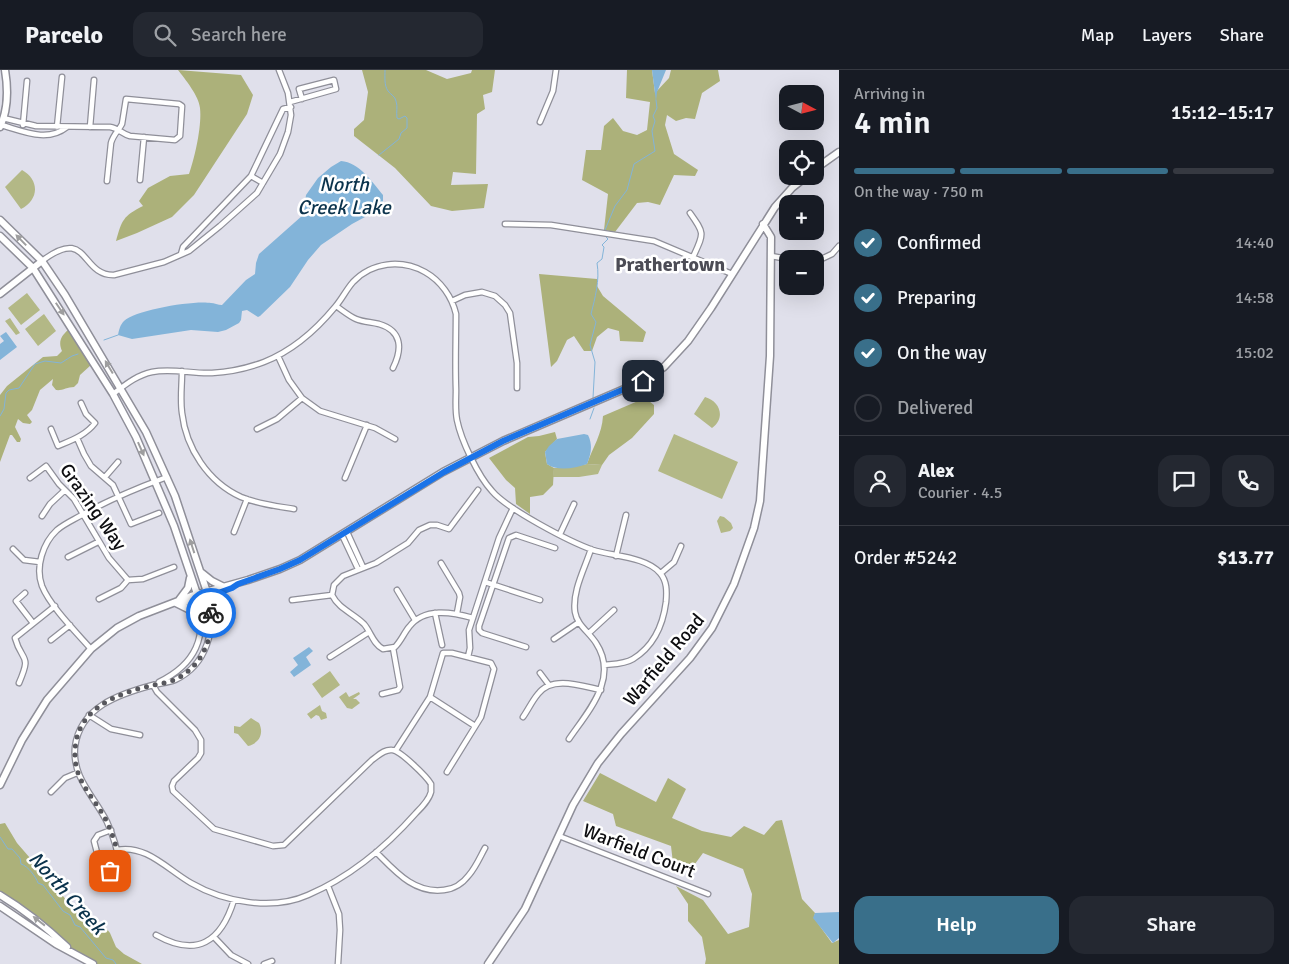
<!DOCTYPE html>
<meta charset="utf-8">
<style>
body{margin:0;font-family:Signika,sans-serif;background:#242831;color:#f1f3f6;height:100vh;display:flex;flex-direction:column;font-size:19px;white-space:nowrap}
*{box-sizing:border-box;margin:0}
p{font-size:16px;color:#9ea1a6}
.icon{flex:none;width:28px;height:28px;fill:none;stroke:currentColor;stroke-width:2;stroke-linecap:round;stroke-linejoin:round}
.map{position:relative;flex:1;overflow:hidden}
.sheet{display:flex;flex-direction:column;background:#171b24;width:450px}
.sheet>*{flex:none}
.needle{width:32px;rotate:97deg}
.controls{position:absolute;left:779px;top:15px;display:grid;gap:10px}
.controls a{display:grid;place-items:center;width:45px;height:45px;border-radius:10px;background:#171b24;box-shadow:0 5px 20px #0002;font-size:25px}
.pin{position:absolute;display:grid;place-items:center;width:42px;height:42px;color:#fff;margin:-21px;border-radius:10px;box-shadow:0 2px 8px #0006}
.courier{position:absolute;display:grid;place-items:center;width:50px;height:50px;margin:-25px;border:4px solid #1a73e8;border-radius:50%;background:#fff;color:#222;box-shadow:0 1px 6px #0007}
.summary em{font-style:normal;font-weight:600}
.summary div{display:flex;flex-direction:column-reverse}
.summary{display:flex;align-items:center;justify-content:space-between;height:85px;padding:0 15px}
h1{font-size:32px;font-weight:600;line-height:38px}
.bar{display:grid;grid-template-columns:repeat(4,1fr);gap:8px 5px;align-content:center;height:60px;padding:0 15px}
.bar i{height:6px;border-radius:4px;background:#363941}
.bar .on{background:#396f8a}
.bar p{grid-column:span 4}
.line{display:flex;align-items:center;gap:12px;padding:0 15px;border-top:1px solid #363941}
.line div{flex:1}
.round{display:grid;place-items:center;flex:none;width:52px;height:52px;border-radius:15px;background:#242831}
ol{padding:0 15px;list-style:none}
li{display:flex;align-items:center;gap:15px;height:55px}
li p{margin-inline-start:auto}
li .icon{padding:5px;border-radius:50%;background:#396f8a;color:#fff;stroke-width:4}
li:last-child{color:#9ea1a6}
li i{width:28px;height:28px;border:2px solid #363941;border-radius:50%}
.primary-button{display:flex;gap:10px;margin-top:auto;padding:10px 15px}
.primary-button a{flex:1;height:58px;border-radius:15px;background:#396f8a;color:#fff;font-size:20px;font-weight:600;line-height:58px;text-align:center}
.primary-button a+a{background:#242831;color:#f1f3f6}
header{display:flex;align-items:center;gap:30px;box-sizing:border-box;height:70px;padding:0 25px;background:#171b24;border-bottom:1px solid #363941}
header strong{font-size:24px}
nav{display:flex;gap:28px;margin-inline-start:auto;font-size:18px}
.search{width:350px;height:45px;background:#242831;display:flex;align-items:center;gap:12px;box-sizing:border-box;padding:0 18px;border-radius:15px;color:#9ea1a6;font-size:19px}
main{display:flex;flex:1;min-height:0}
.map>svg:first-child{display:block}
.green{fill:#b3b886}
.forest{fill:#acb17a}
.water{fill:#83b4d9}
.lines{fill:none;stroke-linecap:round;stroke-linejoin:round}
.stream{stroke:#83b4d9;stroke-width:1}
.street-casing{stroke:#8f8f99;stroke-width:7}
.secondary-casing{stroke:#8f8f99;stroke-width:9}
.street{stroke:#fff;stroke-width:4.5}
.secondary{stroke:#fff;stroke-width:6}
.oneway{fill:#9e9e9f}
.done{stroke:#57575d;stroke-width:5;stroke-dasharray:0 9}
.route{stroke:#1a73e8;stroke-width:6}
.labels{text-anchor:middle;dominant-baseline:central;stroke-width:5;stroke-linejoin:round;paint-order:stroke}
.street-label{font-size:19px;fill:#0d0d10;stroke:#fff}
.water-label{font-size:20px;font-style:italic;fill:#0b334c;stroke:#fff}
.neighbourhood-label{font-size:20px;font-weight:bold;fill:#4c4c55;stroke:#fff}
</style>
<header>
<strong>Parcelo</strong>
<div class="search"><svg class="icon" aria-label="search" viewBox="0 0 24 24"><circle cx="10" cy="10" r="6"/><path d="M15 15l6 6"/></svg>Search here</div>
<nav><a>Map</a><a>Layers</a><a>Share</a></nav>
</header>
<main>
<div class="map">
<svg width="839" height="894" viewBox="0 0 839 894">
<rect width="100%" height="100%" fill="#e0e0eb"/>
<path class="green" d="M22,100C40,110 39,130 21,139L5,117Z
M27,223L40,240L21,255L8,238Z
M44,244L56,261L38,276L25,259Z
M10,248L20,263L16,265L5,251Z
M705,327C720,331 726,348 712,358L694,344Z
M674,364L738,392L722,429L658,401Z
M587,394L602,395L598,404L579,407H553L554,398H567Z
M720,446L724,447L731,453L733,458L730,461L721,463L717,451Z
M330,601L340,615L322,628L312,614Z
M346,622L349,627L359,622L360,624L353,629H356L360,633L352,639L347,638L339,627Z
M320,635L322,641L326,643L327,648L321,650L319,646L316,645L311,649L307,644Z
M251,648L259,653C264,663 260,673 248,676L238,664L234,663V656L240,657Z"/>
<path class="forest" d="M178,0L241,5L253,25L247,44L194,125L172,147L137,163L116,171C122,150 123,146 143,136L139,131L148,118L170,106L189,104C195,87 202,55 200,38C199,26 185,9 178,0Z
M362,0H426L447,9L471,3L472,0H495L492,22L483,25L485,39L477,44L476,104L453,102L451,115L488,114L484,138L452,141L431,136L395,98L354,66V59L364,50L368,22Z
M627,0H652L655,23L669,8L671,0H718L720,11L702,23L695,49L686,48L676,51L667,45L665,55L674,84L698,100L695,106L674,105L660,135L648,132L637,133L615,162L604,160L608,124L582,110L586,80H601L604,56L613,48L623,61L637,65L647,60L650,32L626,28Z
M539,204L597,209V216L603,226L646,262L643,272L620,271L619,261L608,258L597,267L592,281H584L574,266L567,270L557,291L551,297Z
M68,260L91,295L80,305L78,313L74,317C67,317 62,321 56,320L52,315L53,309L40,320L32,340L27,345L32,352L30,354L23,353L18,349L15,357L21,369L20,372H17L12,365H10L0,392V325L7,316L43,287L57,286L62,281C58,272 61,266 68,260Z
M645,328L654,335V344L632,368L609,385L602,395L587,394C593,377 602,364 603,346Z
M555,362L557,369L545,382L547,394L554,398L553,415L543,425L530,427V444L516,434L515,418L506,410L489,388L528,367L539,366Z
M600,703L656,732L668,708L686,719L672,748L702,761L731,767L744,756L764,765L776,751L782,750L802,829L815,843L814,848L832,873L839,870V894H705L706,889L702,867L688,851V834L676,816L703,830L728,864L749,857L752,824L743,799L703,783L692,798L673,793L671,776L616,756L613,744L583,731Z
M5,753L17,773L88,855L94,852L103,854L110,863L116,877L124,884L142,894H93L79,887L0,825V754Z"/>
<path class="water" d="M652,0H666L657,22L656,31Z
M341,91C359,92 372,112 383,125V135L378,140L352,154L321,175L308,190L290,217L260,246L258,247L247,240L242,241L241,250L239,253L226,260L218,262L191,260L132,269L118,265C119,260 120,255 124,251C135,240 194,230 211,233C214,233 218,235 222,235L246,210L255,204L256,193L259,184L303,145L306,125L318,108L331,97Z
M6,262L17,277L0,290V274L4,271L0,266Z
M584,364L588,365C593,375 591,384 587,394C575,398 558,402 547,394L545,382L549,376L557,369Z
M309,577L313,581L306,587L311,595L294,607L290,602L298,595L293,588Z
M839,842V868L833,873L813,848L815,843Z"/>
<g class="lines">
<path class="stream" d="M379,85L399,69L401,63L407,58V48L405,46L399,49L397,48C396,42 398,37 396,31C395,26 391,25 388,21C384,15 385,7 385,0
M605,160L615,136L627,120L634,94L655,81L652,61L655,51L653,46L657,38L656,30
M104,270L118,265
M593,328L595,292L590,275L596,252L591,244C595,228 600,210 597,193L602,189L604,177L602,175L608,169L605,166
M0,346L4,339L6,323L9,320L19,318L35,294L45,291L61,293L72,286L78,284
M590,349L594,338
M0,767L8,779H12L20,788L21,794C28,796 36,807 38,813L43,815L63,841L70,845L75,855L80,857L106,888L113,890L116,894"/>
<defs>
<path id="street" d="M290,32L336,19L334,10L299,19L302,29
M3,48L36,56L110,57C118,58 122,64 130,66L175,70L180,66L182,36L179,34L126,29L122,54C119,60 113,65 111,73L107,111
M540,52L553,21L556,0
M1,55C23,61 47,73 67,57
M23,55L27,11
M57,57L62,7
M90,57L94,10
M251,106L263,113
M140,110L144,67
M690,143C705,164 704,163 693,187
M505,154L551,155L654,171L732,204
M181,184L183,177L251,106L283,39L291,37
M771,186L788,189
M42,191C89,155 80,206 114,205L164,192L189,181L220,156L257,123L280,84L288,62L291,45L288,23L279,0
M815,192L832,184L839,176
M452,231L465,225L482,222L495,226L505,235L510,243L517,293V318
M336,236C342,240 349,246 356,249C363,252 371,252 379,254C403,261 402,280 393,298
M278,286L289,310L302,328L320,341L375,358L395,369
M182,301C182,315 180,329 182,343C186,378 208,412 241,427C258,434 276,436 294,439
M113,324C125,315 137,305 152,302C172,298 192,304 212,303C230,302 248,298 264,292C292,281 316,260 335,237C342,229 346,220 353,212C372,192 401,189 425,202C441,211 452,227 456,244C456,269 455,294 456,320C456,329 455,340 457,350C461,370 478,406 492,421C507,439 570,472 593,480C612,486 647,487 660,503C667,511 667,521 666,532C663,555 654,576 633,589C625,594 614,594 604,595
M51,359L58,376C72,370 86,365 95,353L86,344L81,333
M257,359L277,349L302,328
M77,368L84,384L91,396L113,415L131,454L159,443
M105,407L118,392
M30,408L46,396L59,414L74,429L109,488L128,510
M345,408L367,355
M42,446L50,434L65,420
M234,462L247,429
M347,462L363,497
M560,464L574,434
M342,465L358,499
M13,479L24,490L40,492
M616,486L626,445
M68,487L98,472
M441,493L459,523L460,527L457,543
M661,503L674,492L681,476
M485,512L540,530
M397,520L415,550
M25,523L16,531L33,553
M99,529L121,518L128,510L143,509L174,497
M292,530L332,525
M435,543L442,575
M473,548C452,542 424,537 409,557C404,563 401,571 395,577L383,579C373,574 371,562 364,554C353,543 339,539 332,525L334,515L343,506L376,493L408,473L419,460L430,455H437L449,459L478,420
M589,563L614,540
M554,569L579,552
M51,570L70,555
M526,577L482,563L479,560V556L509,468L516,465L555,478
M91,579C76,562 50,536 42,516C35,497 43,473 57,460C64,454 73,450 80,446C108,430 137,418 167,407
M330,587L369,562
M468,587L470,578L469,560L499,468L513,438
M540,603L549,615
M159,612C196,594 207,567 198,529
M19,613C32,583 22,593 15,568L55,536
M382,624L398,620L400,617L393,578
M430,627L475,656
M89,645L111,659L140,665
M523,647C528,640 532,631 538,624C552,605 582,616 601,620
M569,669C589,640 619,608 596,573C589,562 577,555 575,542C572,521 585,498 591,479
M396,680L430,627L443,583H452L491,593L494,599L481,647L447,702
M51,722L65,708L77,703
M111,760L98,765L94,771L101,798L108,801L121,799C118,782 114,767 107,752C94,726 72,708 75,677C80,637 119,624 153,615C160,613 168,613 175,610C207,595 217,558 208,526
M559,766L708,824
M117,780C146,774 168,800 191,813C224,832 272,841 308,825C350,807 386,777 416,743C422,737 429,730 431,722C431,720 431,716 431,714C427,707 400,680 392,680C384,679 378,686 372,690L284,775L273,776L214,759L173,721L172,716L174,711L198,688L201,683V670L195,660L157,622L153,615
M376,782C395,801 414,824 444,820C454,819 463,813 469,805C476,797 480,787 485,778
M328,816L339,844L340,860L338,894
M156,865C197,888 221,872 234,830
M214,867L231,885L248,894
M264,894L272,891"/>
<path id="secondary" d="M0,57C8,40 8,18 5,0
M815,99L839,82
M0,150L42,191L65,225L146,362L175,426L207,522
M0,166L33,198L113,324L136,367L174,456L197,524
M0,224L42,191
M202,503L212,511L224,517
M179,530L188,518L190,508
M181,531C192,534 206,528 216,524
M176,533L190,540L202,552
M211,542L215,532L221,522
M0,715L22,670L47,630L91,579L117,558L139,546L191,526L248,510L280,499L300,490L443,402L503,371L643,311L664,297L688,271L711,238L775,137L792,118L807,106
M0,825C25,840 46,857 67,877
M0,836L56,874L93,894
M488,894L525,839L573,735L598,693L621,664L690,588L712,558L734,514L754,458L760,431L770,286L771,167L763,154"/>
</defs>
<use href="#street" class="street-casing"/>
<use href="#secondary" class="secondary-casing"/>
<use href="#street" class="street"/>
<use href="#secondary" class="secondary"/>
</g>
<defs><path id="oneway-solid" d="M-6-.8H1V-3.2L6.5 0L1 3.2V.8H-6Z" transform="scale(1.25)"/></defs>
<g class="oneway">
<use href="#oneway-solid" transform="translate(21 170) rotate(-134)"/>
<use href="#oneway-solid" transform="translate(60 239) rotate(56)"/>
<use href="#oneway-solid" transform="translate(109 297) rotate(-121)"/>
<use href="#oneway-solid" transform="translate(141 379) rotate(66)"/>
<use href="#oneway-solid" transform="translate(192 476) rotate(-108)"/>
<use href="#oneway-solid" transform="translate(39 851) rotate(-142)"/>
</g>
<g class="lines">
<path class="done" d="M110,801L121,798C118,781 113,764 105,748C94,728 76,712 75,687C73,640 114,624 154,615C161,613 169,613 176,609C201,597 213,570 211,543"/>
<path class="route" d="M211,543L214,534L221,522L232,518L238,514L280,499L300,490L444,402L503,371L643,311"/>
</g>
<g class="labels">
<g class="street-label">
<text transform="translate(93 437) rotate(55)">Grazing Way</text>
<text transform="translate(664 590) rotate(-50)">Warfield Road</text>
<text transform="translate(639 781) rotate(21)">Warfield Court</text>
</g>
<g class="water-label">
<text x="344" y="114">North<tspan x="344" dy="23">Creek Lake</tspan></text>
<text transform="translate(67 823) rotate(48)">North Creek</text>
</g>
<g class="neighbourhood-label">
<text x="670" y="194">Prathertown</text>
</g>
</g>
</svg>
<div class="controls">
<a><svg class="needle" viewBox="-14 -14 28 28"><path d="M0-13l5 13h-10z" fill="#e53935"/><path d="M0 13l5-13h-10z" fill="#9ea1a6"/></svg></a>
<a><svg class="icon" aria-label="locate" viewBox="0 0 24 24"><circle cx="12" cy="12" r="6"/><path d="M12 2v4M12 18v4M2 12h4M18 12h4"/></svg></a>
<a>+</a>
<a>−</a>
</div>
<div class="pin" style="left:110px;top:801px;background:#ea580c"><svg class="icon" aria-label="bag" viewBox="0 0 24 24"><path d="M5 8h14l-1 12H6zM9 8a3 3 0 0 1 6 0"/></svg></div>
<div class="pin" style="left:643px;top:311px;background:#1f2937"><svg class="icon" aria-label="home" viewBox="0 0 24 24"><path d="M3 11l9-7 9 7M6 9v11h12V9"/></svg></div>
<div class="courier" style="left:211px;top:543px"><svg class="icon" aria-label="bike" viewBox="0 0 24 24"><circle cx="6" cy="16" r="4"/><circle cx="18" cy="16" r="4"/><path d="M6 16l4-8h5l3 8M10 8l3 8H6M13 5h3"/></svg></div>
</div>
<section class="sheet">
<div class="summary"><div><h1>4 min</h1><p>Arriving in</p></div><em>15:12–15:17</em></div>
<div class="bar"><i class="on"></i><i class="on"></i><i class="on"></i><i></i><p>On the way · 750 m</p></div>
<ol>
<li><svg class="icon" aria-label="check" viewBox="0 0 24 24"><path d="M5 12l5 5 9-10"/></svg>Confirmed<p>14:40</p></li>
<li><svg class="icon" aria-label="check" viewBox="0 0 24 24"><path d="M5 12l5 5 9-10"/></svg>Preparing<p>14:58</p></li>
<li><svg class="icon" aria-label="check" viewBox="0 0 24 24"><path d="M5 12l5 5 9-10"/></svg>On the way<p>15:02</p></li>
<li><i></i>Delivered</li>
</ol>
<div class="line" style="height:90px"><a class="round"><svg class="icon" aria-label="person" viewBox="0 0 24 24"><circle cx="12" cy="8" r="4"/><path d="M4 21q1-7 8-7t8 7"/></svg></a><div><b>Alex</b><p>Courier · 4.5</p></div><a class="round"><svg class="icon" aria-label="chat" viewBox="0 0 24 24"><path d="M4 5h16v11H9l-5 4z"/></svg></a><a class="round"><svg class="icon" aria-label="phone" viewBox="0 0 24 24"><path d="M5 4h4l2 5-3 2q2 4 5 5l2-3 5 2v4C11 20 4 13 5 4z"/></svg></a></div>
<div class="line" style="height:65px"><div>Order #5242</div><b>$13.77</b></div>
<div class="primary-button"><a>Help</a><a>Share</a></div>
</section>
</main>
